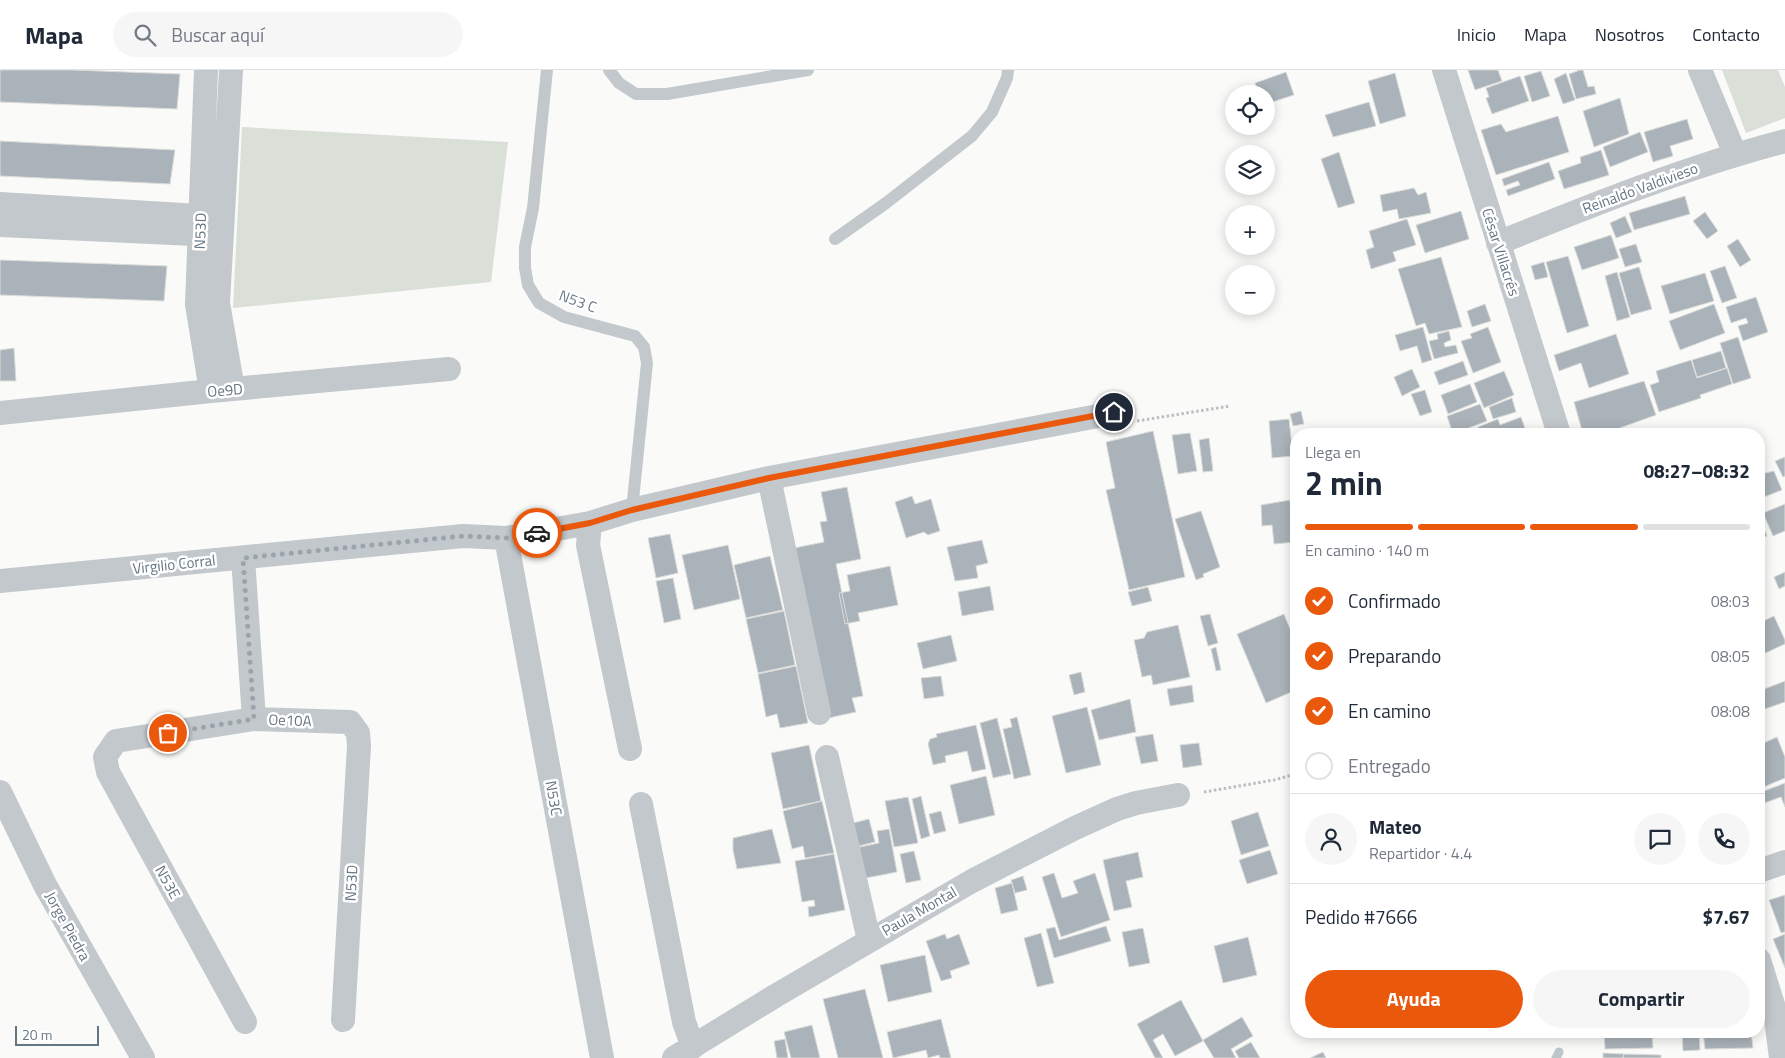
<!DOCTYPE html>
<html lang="es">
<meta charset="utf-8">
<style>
body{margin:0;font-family:"Titillium Web",sans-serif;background:#f6f6f7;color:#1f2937;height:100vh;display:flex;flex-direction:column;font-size:19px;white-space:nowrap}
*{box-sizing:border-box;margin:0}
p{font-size:16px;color:#747a83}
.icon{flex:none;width:28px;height:28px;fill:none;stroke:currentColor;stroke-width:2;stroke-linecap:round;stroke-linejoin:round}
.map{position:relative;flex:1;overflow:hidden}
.sheet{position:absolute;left:1290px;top:358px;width:475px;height:610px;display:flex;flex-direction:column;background:#fff;border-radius:20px;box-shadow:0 2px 12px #0003}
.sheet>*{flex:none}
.buttons{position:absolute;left:1225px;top:15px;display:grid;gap:10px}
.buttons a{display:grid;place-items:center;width:50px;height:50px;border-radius:50%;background:#fff;box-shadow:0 2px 12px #0003;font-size:25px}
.scale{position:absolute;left:15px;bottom:12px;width:84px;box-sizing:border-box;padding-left:5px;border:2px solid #657683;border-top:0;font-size:14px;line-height:18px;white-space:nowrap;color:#657683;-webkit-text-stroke:4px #fff;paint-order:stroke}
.pin{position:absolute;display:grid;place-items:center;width:42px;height:42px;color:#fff;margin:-21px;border:2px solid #fff;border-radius:50%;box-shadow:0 1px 5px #0007}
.courier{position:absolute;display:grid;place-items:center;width:50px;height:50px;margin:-25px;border:4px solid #ea580c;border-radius:50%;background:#fff;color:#222;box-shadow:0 1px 6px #0007}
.head em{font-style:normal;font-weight:700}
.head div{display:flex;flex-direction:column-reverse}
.head{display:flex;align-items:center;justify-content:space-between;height:85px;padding:0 15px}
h1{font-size:32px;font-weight:700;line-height:38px}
.bar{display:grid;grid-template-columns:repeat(4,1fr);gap:8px 5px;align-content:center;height:60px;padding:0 15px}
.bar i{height:6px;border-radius:4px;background:#e0e1e3}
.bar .selected{background:#ea580c}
.bar p{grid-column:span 4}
.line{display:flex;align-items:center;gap:12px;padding:0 15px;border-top:1px solid #e0e1e3}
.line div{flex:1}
.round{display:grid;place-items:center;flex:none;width:52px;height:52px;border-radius:26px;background:#f6f6f7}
ol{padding:0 15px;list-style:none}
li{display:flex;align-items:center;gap:15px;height:55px}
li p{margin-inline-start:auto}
li .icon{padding:5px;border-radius:50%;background:#ea580c;color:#fff;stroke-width:4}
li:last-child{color:#747a83}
li i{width:28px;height:28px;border:2px solid #e0e1e3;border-radius:50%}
.cta{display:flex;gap:10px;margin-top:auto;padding:10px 15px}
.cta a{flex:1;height:58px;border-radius:30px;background:#ea580c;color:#fff;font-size:20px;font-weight:700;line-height:58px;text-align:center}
.cta a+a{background:#f6f6f7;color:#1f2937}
header{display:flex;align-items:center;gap:30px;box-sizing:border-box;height:70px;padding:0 25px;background:#fff;border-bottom:1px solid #e0e1e3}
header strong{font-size:24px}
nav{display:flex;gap:28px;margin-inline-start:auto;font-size:18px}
.search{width:350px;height:45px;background:#f6f6f7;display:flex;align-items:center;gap:12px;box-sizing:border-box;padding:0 18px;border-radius:28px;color:#747a83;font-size:19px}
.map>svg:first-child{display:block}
.green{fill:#dadfd7}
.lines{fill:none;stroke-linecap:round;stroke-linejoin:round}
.stream{stroke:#bbc7cb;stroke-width:9}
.building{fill:#aab3b9;stroke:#dcdcda}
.path{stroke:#bbbfc2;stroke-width:3;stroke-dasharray:2.5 2.5;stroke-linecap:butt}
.service{stroke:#c3c8cc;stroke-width:12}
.minor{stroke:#c3c8cc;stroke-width:24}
.done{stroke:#99a4ac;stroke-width:5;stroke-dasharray:0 9}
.route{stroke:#ea580c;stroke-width:6}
.labels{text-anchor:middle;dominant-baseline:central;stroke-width:5;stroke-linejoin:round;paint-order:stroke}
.street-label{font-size:15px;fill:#657683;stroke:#fff}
</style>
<header>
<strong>Mapa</strong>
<div class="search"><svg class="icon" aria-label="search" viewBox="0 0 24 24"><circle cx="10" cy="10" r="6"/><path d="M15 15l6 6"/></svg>Buscar aquí</div>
<nav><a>Inicio</a><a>Mapa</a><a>Nosotros</a><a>Contacto</a></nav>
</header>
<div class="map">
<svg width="1785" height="988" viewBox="0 0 1785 988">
<rect width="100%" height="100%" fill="#fafaf8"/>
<path class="green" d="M1722,0H1778L1785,17V48L1746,63Z
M242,57L508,72L491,212L233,238Z"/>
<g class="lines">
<path class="stream" d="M1556,988L1559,982"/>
</g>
<path class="building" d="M0,0H73L180,4L177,39L0,32Z
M1468,0H1498L1502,11L1475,20Z
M1580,0H1583L1588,17L1594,16L1596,24L1576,29L1569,4Z
M1541,1L1550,26L1532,32L1524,6Z
M1286,2L1294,25L1266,34V24H1259L1255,13Z
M1395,3L1406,46L1380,54L1368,11Z
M1566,3L1575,30L1563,34L1554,9Z
M1520,6L1529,31L1492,44L1486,28L1489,27L1486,18Z
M1620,28L1629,64L1594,77L1583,41Z
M1369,32L1376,56L1333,67L1325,45Z
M1558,46L1569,82L1496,105L1481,60L1501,54L1506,62Z
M1687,49L1693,69L1670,76L1673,86L1653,92L1644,62Z
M1640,62L1648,82L1610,97L1603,77Z
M0,71L175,80L170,114L0,106Z
M1601,80L1609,105L1564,119L1558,101L1581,93L1580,87Z
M1339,82L1355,133L1338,138L1321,89Z
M1549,92L1555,109L1508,126L1506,120L1520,115L1518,111L1504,116L1502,109Z
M1414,118L1418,125L1426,122L1431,143L1399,149L1397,139L1383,142L1380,125Z
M1685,126L1690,144L1634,160L1629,143Z
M1461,141L1469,169L1425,183L1416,155Z
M1705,142L1718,161L1707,169L1693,151Z
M1625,146L1632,162L1616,168L1610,153Z
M1407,149L1416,175L1393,182L1396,191L1371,199L1366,180L1374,177L1369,161Z
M1611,165L1619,188L1582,200L1574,177Z
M1738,169L1751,190L1740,197L1727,176Z
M1636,174L1642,192L1625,197L1619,179Z
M1568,186L1589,256L1567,263L1546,192Z
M1441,187L1462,257L1429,264L1425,253L1416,256L1398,199Z
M0,190L167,196L164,231L0,225Z
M1544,192L1548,207L1535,210L1531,196Z
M1725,196L1737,228L1722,233L1710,201Z
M1639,197L1652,239L1631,245L1619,203Z
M1617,202L1630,247L1617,251L1605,206Z
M1705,203L1714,231L1670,244L1661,216Z
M1756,227L1768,262L1743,271L1738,256L1748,253L1746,248L1731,253L1726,237Z
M1485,234L1491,251L1472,257L1467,241Z
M1714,234L1725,263L1680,280L1669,251Z
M1423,257L1432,290L1422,293L1417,276L1400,281L1395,265Z
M1488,257L1501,292L1473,303L1461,271L1472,268L1470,264Z
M1449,261L1451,270L1444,273L1445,277L1456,275L1458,283L1434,289L1429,271L1438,269L1437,264Z
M1616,264L1629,304L1589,318L1581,293L1559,301L1554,285Z
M1738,267L1751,308L1733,314L1720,273Z
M14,278L16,311H0V280Z
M1721,281L1726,298L1697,307L1692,290Z
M1691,290L1697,308L1727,298L1732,314L1700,325L1701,328L1659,342L1650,315L1659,312L1656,301Z
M1463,291L1468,305L1439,315L1434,302Z
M1412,299L1420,317L1402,326L1394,307Z
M1504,301L1514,325L1484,338L1474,313Z
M1644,311L1656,345L1603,364H1583L1574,332Z
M1470,314L1477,332L1448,344L1441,325Z
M1425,320L1432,342L1420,346L1411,324Z
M1512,328L1516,342L1493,349L1489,337Z
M1480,334L1487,351L1453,364L1447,346Z
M1301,341L1304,354L1293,356L1290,344Z
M1521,347L1527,364H1475L1480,362L1478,357L1498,349L1500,355Z
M1289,349L1293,386L1272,388L1269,351Z
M1153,361L1185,507L1129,520L1106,420L1115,418L1106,372Z
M1190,363L1197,401L1178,404L1172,365Z
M1209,368L1213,401L1203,402L1199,370Z
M1785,387V406L1783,407L1775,391Z
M1759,400L1761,404L1774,401L1782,420L1759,429Z
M847,417L861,489L836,494L863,626L852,628L856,642L824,649L789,479L824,472L820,452L827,451L821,422Z
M912,426L915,434L931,429L940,461L928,465L924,462L906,468L895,432Z
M1290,430L1293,465L1296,464V472L1274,474L1272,455L1262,456L1261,435Z
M1785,434V461L1773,466L1763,443Z
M1201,441L1220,497L1203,504L1204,507L1196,510L1175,449Z
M1759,447L1767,466L1759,469Z
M670,464L678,503L656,508L648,468Z
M982,470L988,493L976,496L978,508L955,511L947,477Z
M728,475L740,529L694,540L682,485Z
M770,486L783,540L746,548L734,495Z
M890,496L898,535L858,543L860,551L845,554L839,523L850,521L847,505Z
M1785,502V516L1779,519L1774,507Z
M673,508L681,549L664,553L656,511Z
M990,516L994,540L962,546L958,522Z
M1148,517L1152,531L1132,536L1128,522Z
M784,541L795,595L758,603L746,549Z
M1210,544L1218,573L1208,576L1200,546Z
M1284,544L1296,574V620L1266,633L1237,564Z
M1774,546L1785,570V574L1759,586V553Z
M1178,555L1190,607L1153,615L1151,605L1142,607L1134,570L1144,568L1147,562Z
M951,565L957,591L923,599L917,573Z
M1216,577L1221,600L1216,601L1211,579Z
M796,596L808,653L780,658L777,644L766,647L758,604Z
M1081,602L1085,622L1074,625L1069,605Z
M941,606L944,626L924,629L921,608Z
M1785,611V632L1762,640L1759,629V621Z
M1192,615L1194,632L1170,636L1167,619Z
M1130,629L1136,662L1099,670L1091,640Z
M1087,637L1101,695L1066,703L1052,646Z
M1017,647L1031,705L1014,709L1003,659L1012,657L1010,649Z
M997,648L1011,704L993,708L980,653Z
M976,655L986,699L972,702L967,681L945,686L946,692L933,695L928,674L930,669L937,667L936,664Z
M1153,664L1158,691L1141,694L1135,667Z
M1777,667L1785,687V708L1759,719V675Z
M1199,673L1202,695L1183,698L1180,675Z
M809,675L821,731L783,739L771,683Z
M986,706L995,745L959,754L950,715Z
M1785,713V737L1781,727L1759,735V723Z
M921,726L930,766L921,769L912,729Z
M908,727L918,773L894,777L885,731Z
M822,731L834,783L805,788L803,776L792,779L783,741Z
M941,741L946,761L934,764L929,744Z
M1258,742L1269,776L1241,785L1231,751Z
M869,749L875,772L855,777L849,754Z
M772,759L781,793L737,799L733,780V768Z
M889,759L897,802L861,809L855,778L879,773L877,761Z
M1270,780L1278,804L1247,814L1239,790Z
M914,781L921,810L906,813L900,784Z
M1138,782L1143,807L1126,811L1132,837L1114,841L1103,790Z
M834,784L845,840L809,847L808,837L815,836L814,830L802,832L795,791Z
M1054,803L1062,828L1078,823L1073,811L1095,803L1110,850L1061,867L1042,807Z
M1023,806L1027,820L1015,823L1011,810Z
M1012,813L1018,840L1001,844L995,818Z
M1785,825V862L1781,863L1769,830Z
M1106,856L1111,871L1054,888L1046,859L1055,857L1059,870Z
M1143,858L1150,893L1129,897L1122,862Z
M1041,863L1054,913L1037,917L1024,868Z
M945,864L947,869L959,864L970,894L950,901L952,908L941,911L926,871Z
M1785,864V898L1773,869Z
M1248,867L1257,905L1223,913L1214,876Z
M925,885L932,922L888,932L880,895Z
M865,919L883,988H838L823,929Z
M1181,930L1203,971L1175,986L1163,964L1153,970L1163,988H1155L1137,954Z
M1242,947L1253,966L1231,979L1236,988H1214L1203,970Z
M941,949L951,988H940L939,985L928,988L926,980L893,988L887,962Z
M812,955L820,988H791L784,962Z
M1604,961H1652L1653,978L1605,979Z
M1682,961H1699L1700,980L1683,981Z
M1703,961H1751L1753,978L1705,979Z
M785,969L788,988H777L774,971Z
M1251,972L1260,988H1239L1235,981Z
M1323,982L1326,988H1310Z
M1603,983L1624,984L1623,988H1603Z
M1624,984L1661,985V988H1623Z"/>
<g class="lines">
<path class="path" d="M1137,351L1230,336
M1204,722L1274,710L1296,704"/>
<path class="service" d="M547,0L533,138L525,177V198L528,215L539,233L564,247L635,266L644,277L647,293L632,440
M609,0L619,13L636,24H667L808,0
M835,169L886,133L972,66L992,42L1007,8L1008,0"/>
<path class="minor" d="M206,0L197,234L211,321
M231,0L218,233L233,319
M1444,0L1559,364
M1700,0L1735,84
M0,134L216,147
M0,155L215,165
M1498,173C1592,135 1686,97 1785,71
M0,343L211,321L449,299
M769,408L819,643
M590,453L588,475L630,679
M506,468L602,988
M243,488L254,649
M0,511L463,466L506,468L590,453L632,440L769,408L1114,343
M827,687L869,870
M0,722L45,815L143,988
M641,734L684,952L693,977
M1759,801L1785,792
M1759,890L1775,941L1781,988
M245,952L108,702L105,687L116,671L254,649L350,652L358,663L359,676L343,950
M674,988L775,926L972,811L1075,758L1117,739L1136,733L1178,725"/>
</g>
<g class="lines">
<path class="done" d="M168,663L254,649L243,488L463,466L506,468L537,463"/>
<path class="route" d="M537,463L590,453L632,440L769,408L1114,342"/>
</g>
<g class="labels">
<g class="street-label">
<text transform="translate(1640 118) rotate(-20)">Reinaldo Valdivieso</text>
<text transform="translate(200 161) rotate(-88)">N53D</text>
<text transform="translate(1501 182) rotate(72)">César Villacrés</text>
<text transform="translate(578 231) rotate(20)">N53 C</text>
<text transform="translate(225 320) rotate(-5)">Oe9D</text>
<text transform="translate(174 494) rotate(-6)">Virgilio Corral</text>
<text transform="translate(290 650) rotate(2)">Oe10A</text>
<text transform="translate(554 728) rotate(80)">N53C</text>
<text transform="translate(168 812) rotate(61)">N53E</text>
<text transform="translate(351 813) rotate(-87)">N53D</text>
<text transform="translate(919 841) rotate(-30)">Paula Montal</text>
<text transform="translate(68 856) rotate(61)">Jorge Piedra</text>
</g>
</g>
</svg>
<div class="buttons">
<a><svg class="icon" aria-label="locate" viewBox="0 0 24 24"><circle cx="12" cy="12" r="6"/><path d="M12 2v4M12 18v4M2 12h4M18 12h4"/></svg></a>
<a><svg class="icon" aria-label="layers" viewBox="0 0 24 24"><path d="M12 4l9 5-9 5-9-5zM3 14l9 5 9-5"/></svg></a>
<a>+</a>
<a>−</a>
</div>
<div class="scale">20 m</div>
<div class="pin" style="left:168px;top:663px;background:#ea580c"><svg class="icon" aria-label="bag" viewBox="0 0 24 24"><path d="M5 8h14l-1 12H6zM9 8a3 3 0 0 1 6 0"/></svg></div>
<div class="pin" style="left:1114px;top:342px;background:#1f2937"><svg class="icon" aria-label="home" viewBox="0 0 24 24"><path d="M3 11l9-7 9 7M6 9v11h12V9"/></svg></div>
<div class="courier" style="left:537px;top:463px"><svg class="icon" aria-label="car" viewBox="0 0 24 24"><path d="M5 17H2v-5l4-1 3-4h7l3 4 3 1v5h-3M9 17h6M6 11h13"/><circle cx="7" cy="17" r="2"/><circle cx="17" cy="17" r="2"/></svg></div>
<section class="sheet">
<div class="head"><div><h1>2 min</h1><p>Llega en</p></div><em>08:27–08:32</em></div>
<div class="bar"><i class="selected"></i><i class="selected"></i><i class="selected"></i><i></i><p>En camino · 140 m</p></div>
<ol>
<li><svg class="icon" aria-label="check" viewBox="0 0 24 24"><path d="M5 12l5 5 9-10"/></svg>Confirmado<p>08:03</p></li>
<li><svg class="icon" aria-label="check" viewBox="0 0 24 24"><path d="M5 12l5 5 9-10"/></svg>Preparando<p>08:05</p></li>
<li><svg class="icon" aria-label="check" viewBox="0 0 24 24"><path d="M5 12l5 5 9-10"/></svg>En camino<p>08:08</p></li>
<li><i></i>Entregado</li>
</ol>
<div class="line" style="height:90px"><a class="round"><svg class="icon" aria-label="person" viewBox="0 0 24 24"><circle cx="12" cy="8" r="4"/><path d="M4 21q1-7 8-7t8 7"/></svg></a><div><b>Mateo</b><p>Repartidor · 4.4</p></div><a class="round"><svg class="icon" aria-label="chat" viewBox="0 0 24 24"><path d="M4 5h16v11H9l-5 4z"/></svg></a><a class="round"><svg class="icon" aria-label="phone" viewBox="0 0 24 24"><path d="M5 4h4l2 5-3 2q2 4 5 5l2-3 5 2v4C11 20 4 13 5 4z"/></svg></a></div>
<div class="line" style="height:65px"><div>Pedido #7666</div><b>$7.67</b></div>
<div class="cta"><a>Ayuda</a><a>Compartir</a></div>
</section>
</div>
